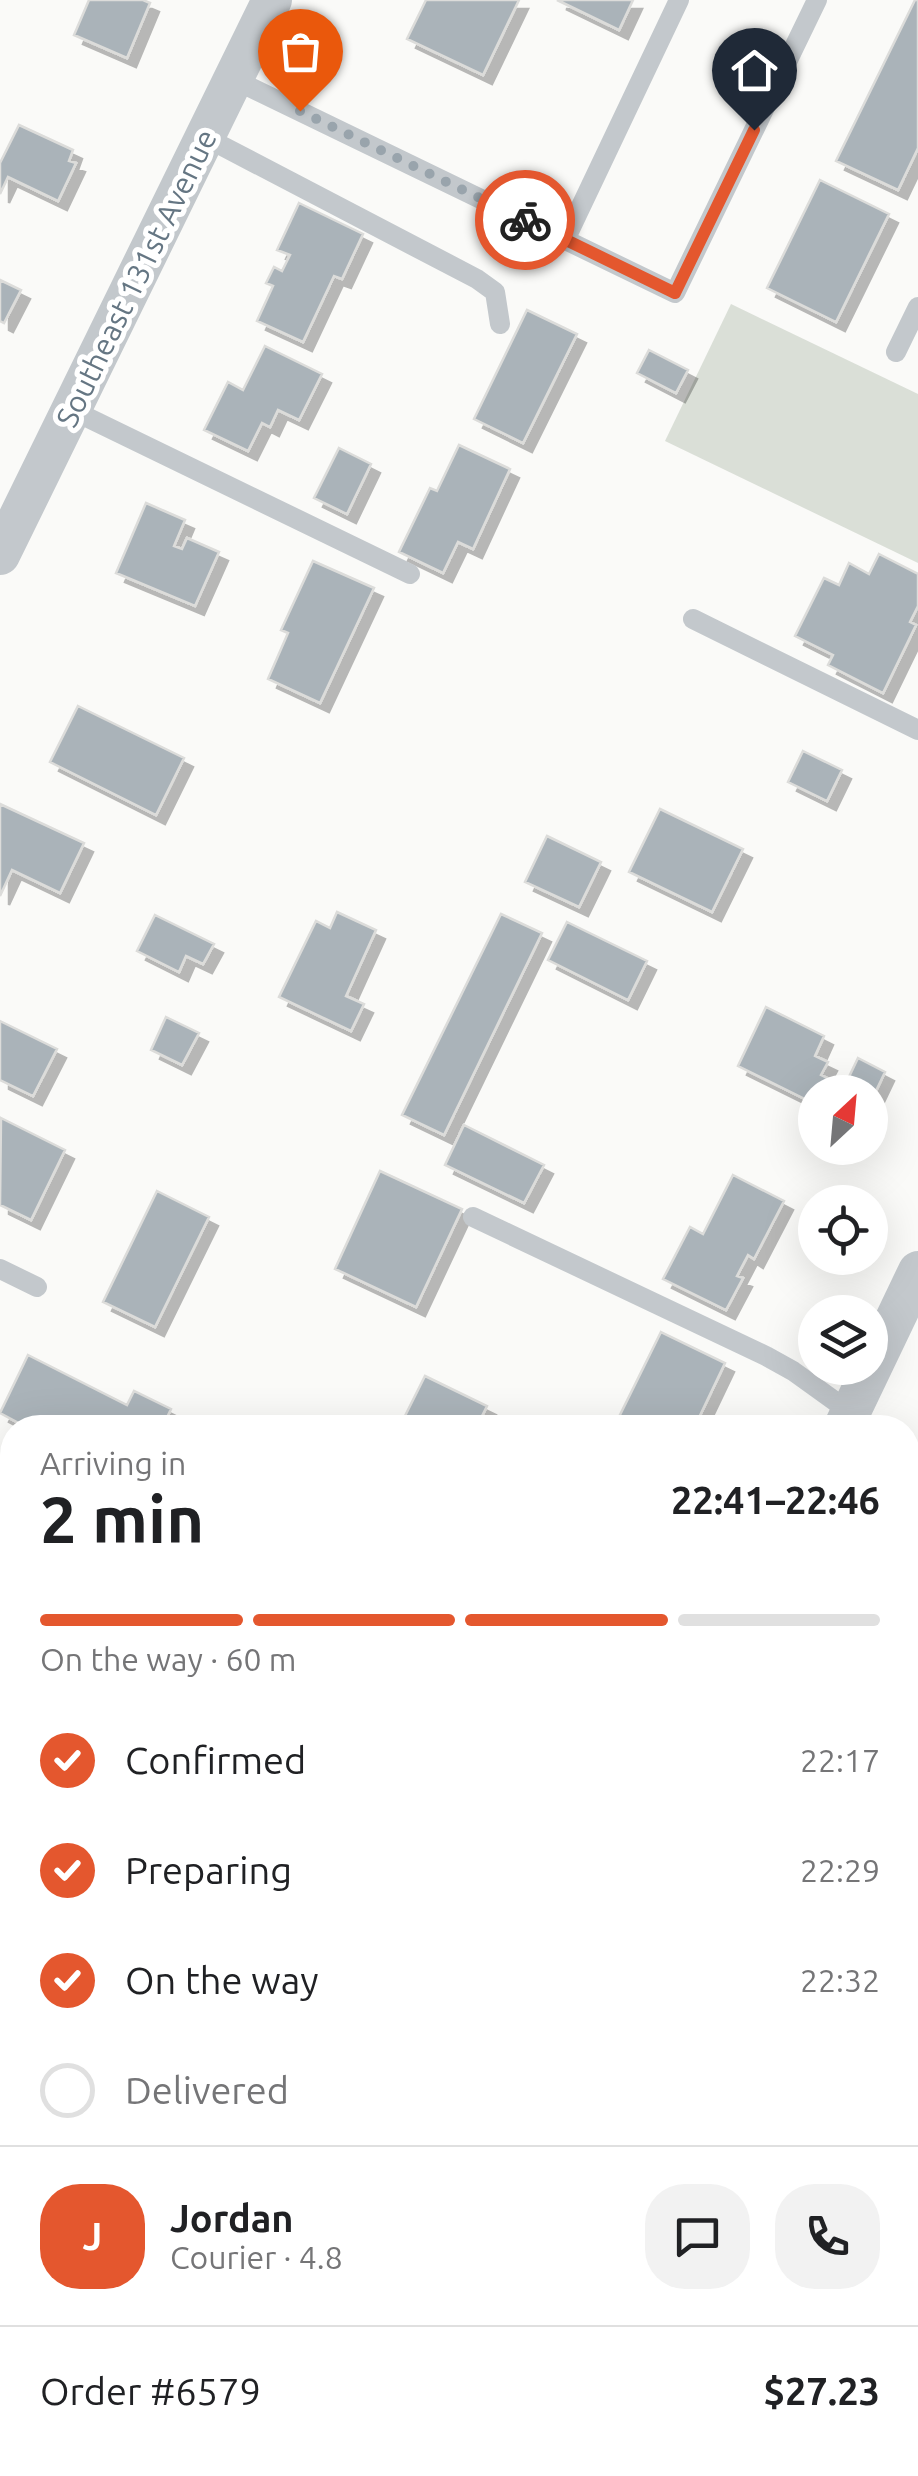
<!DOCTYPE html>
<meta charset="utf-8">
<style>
body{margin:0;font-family:Ubuntu,sans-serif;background:#f2f2f2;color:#202124;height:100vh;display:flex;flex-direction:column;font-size:38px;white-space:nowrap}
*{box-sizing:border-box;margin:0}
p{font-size:32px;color:#757577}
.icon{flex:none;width:55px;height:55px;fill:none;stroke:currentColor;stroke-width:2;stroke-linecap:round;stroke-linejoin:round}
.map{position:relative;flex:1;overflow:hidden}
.sheet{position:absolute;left:0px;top:1415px;width:920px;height:1062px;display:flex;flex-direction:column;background:#fff;border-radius:40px 40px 0 0;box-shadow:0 10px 40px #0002}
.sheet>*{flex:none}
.needle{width:65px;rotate:26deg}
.buttons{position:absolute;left:798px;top:1075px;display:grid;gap:20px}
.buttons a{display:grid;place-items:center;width:90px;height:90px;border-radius:50%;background:#fff;box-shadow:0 10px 40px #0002;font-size:50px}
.pin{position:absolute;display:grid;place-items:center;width:85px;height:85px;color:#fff;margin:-102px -42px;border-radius:50% 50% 50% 0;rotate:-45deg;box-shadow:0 0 10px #0007}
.pin .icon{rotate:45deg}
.courier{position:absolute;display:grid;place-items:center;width:100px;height:100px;margin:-50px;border:8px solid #e4572e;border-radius:50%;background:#fff;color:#222;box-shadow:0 2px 12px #0007}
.headline em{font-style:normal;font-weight:600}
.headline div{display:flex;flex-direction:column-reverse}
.headline{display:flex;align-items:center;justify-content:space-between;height:170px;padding:0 40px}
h1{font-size:65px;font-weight:600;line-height:75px}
.bar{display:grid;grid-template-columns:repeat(4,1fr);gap:15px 10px;align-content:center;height:120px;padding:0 40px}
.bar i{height:12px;border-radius:8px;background:#e0e0e0}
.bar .on{background:#e4572e}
.bar p{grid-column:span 4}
.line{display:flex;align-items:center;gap:25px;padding:0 40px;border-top:2px solid #e0e0e0}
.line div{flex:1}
.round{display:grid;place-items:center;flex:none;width:105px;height:105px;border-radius:40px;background:#f2f2f2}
ol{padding:0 40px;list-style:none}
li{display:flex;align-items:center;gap:30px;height:110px}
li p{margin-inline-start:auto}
li .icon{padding:10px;border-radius:50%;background:#e4572e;color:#fff;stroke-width:4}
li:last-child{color:#757577}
li i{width:55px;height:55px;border:5px solid #e0e0e0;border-radius:50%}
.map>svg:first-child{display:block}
.green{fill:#dadfd7}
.building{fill:#aab3b9;stroke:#dcdcda;stroke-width:2.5;filter:url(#shadow)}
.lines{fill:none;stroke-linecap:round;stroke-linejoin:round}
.service{stroke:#c3c8cc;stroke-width:20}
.minor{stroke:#c3c8cc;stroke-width:40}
.done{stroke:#99a4ac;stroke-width:10;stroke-dasharray:0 18}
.route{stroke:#e4572e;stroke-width:12}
.labels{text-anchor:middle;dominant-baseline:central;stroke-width:10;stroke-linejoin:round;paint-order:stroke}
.street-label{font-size:30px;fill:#657683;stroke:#fff}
</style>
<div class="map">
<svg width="918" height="2476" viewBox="0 0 918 2476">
<defs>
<filter id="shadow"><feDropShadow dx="9" dy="9" stdDeviation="0" flood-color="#0004"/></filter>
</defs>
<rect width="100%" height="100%" fill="#fafaf8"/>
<path class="green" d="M731,304L918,394V563L665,441Z"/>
<path class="building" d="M89,0H143L150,3L127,58L74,35Z
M426,0H519L483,75L407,39Z
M557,0H633L619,30Z
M915,0H918V148L898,190L836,161Z
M19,125L73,150L69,161L76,163L58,201L8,177L0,194V163Z
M820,180L889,214L836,322L767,288Z
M299,203L363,234L342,279L334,276L303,342L257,321L273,286L266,283L274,267L282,271L290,255L277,250Z
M0,280L21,290L4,323L0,321Z
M527,310L577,334L523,443L474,419Z
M265,346L322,374L299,420L278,410L270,427L262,423L248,451L204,430L228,382L243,390Z
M649,350L688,370L676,393L637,373Z
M459,445L510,469L473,549L458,542L443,573L399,552L430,488L437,491Z
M339,448L371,464L347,514L314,498Z
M146,503L185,520L174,546L182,549L187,538L219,552L195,606L116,573Z
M879,554L918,574V606L910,622L916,625L883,693L828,665L833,655L795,636L824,578L839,585L849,563L869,574Z
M313,561L374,588L320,703L268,679L288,633L281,630Z
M78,706L184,758L156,815L50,762Z
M803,751L842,770L827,801L788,782Z
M0,804L84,843L60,893L12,870L0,896Z
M660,809L743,849L712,912L629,872Z
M547,836L601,862L579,907L525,882Z
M337,912L376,930L346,996L364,1004L351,1031L279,997L316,921L330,928Z
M501,914L542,933L444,1135L402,1115Z
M155,915L214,944L203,964L186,956L179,972L137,951Z
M567,922L647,961L628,1000L548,960Z
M766,1007L824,1036L815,1056L828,1062L821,1075L831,1080L825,1092H815V1104L738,1066Z
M166,1017L199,1033L182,1065L151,1050Z
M0,1021L57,1049L33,1096L0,1080Z
M858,1058L885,1072L875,1093L848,1079Z
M1,1118L65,1150L31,1220L0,1205Z
M464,1125L544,1165L524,1203L445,1165Z
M380,1171L462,1209L416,1307L335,1269Z
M733,1175L784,1201L754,1259L748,1255L737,1276L743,1278L726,1310L663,1279L690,1227L703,1234Z
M157,1191L209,1217L155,1327L103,1302Z
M661,1332L725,1363L694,1428H631L617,1421Z
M28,1355L127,1405L134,1391L171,1409L162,1428H57L43,1420L39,1428H28L0,1413Z
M425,1376L487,1406L476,1428H399Z
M918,1487V1521L908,1516V1508Z
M908,1584L918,1589V1633L908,1654Z
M0,1655L12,1661V1710L0,1736Z
M0,1990L12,1996V2039L0,2033Z
M908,2132L918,2137V2205L908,2199Z
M915,2297L918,2298V2364L908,2359V2312Z
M12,2309V2341L0,2335Z
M12,2390L9,2476H0V2391Z
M632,2465L695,2467L758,2465L752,2476H648L631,2467Z"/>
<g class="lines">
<path class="service" d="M233,79L675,293L817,0
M205,137L477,279L495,292L500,324
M565,240L679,0
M896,352L918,307
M72,410L410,574
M693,619L918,730
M473,1217L766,1356L793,1371L850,1412
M0,1269L37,1287"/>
<path class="minor" d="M0,555L272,0
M843,1428L918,1271
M0,1610L12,1616
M908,1860L918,1865
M444,2465L466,2476
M836,2476L841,2465"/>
</g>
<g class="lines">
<path class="done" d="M300,111L525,220"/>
<path class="route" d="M525,220L675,293L754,130"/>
</g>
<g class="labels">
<g class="street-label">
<text transform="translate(136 278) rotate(-64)">Southeast 131st Avenue</text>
</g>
</g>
</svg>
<div class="buttons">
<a><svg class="needle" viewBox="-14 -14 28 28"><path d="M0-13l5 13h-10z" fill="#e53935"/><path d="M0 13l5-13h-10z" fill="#757577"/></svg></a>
<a><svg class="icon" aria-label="locate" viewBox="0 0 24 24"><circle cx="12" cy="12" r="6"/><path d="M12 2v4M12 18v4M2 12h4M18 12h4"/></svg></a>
<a><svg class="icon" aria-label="layers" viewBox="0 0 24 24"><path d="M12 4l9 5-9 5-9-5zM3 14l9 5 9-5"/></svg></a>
</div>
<div class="pin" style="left:300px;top:111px;background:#ea580c"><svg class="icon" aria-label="bag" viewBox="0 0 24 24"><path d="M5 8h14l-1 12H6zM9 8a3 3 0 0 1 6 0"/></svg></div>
<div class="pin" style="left:754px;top:130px;background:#1f2937"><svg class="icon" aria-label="home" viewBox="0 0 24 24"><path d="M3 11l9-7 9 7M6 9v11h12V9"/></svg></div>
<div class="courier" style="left:525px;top:220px"><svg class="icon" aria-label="bike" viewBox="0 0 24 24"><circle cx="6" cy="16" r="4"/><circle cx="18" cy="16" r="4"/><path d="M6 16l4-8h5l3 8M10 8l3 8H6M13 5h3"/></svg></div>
<section class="sheet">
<div class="headline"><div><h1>2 min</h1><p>Arriving in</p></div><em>22:41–22:46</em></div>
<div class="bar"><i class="on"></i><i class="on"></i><i class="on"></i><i></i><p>On the way · 60 m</p></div>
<ol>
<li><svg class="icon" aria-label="check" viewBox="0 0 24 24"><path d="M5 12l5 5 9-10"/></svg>Confirmed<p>22:17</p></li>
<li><svg class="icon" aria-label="check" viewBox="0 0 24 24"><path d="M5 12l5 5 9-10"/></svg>Preparing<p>22:29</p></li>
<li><svg class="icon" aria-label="check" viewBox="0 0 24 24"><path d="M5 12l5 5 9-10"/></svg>On the way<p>22:32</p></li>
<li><i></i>Delivered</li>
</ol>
<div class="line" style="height:180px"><b class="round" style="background:#e4572e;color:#fff">J</b><div><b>Jordan</b><p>Courier · 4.8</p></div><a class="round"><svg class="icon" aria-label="chat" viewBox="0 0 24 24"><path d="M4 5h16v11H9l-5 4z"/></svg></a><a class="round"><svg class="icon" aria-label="phone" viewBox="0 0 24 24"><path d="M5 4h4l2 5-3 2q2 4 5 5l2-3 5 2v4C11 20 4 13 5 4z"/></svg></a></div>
<div class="line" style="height:130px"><div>Order #6579</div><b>$27.23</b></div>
</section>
</div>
